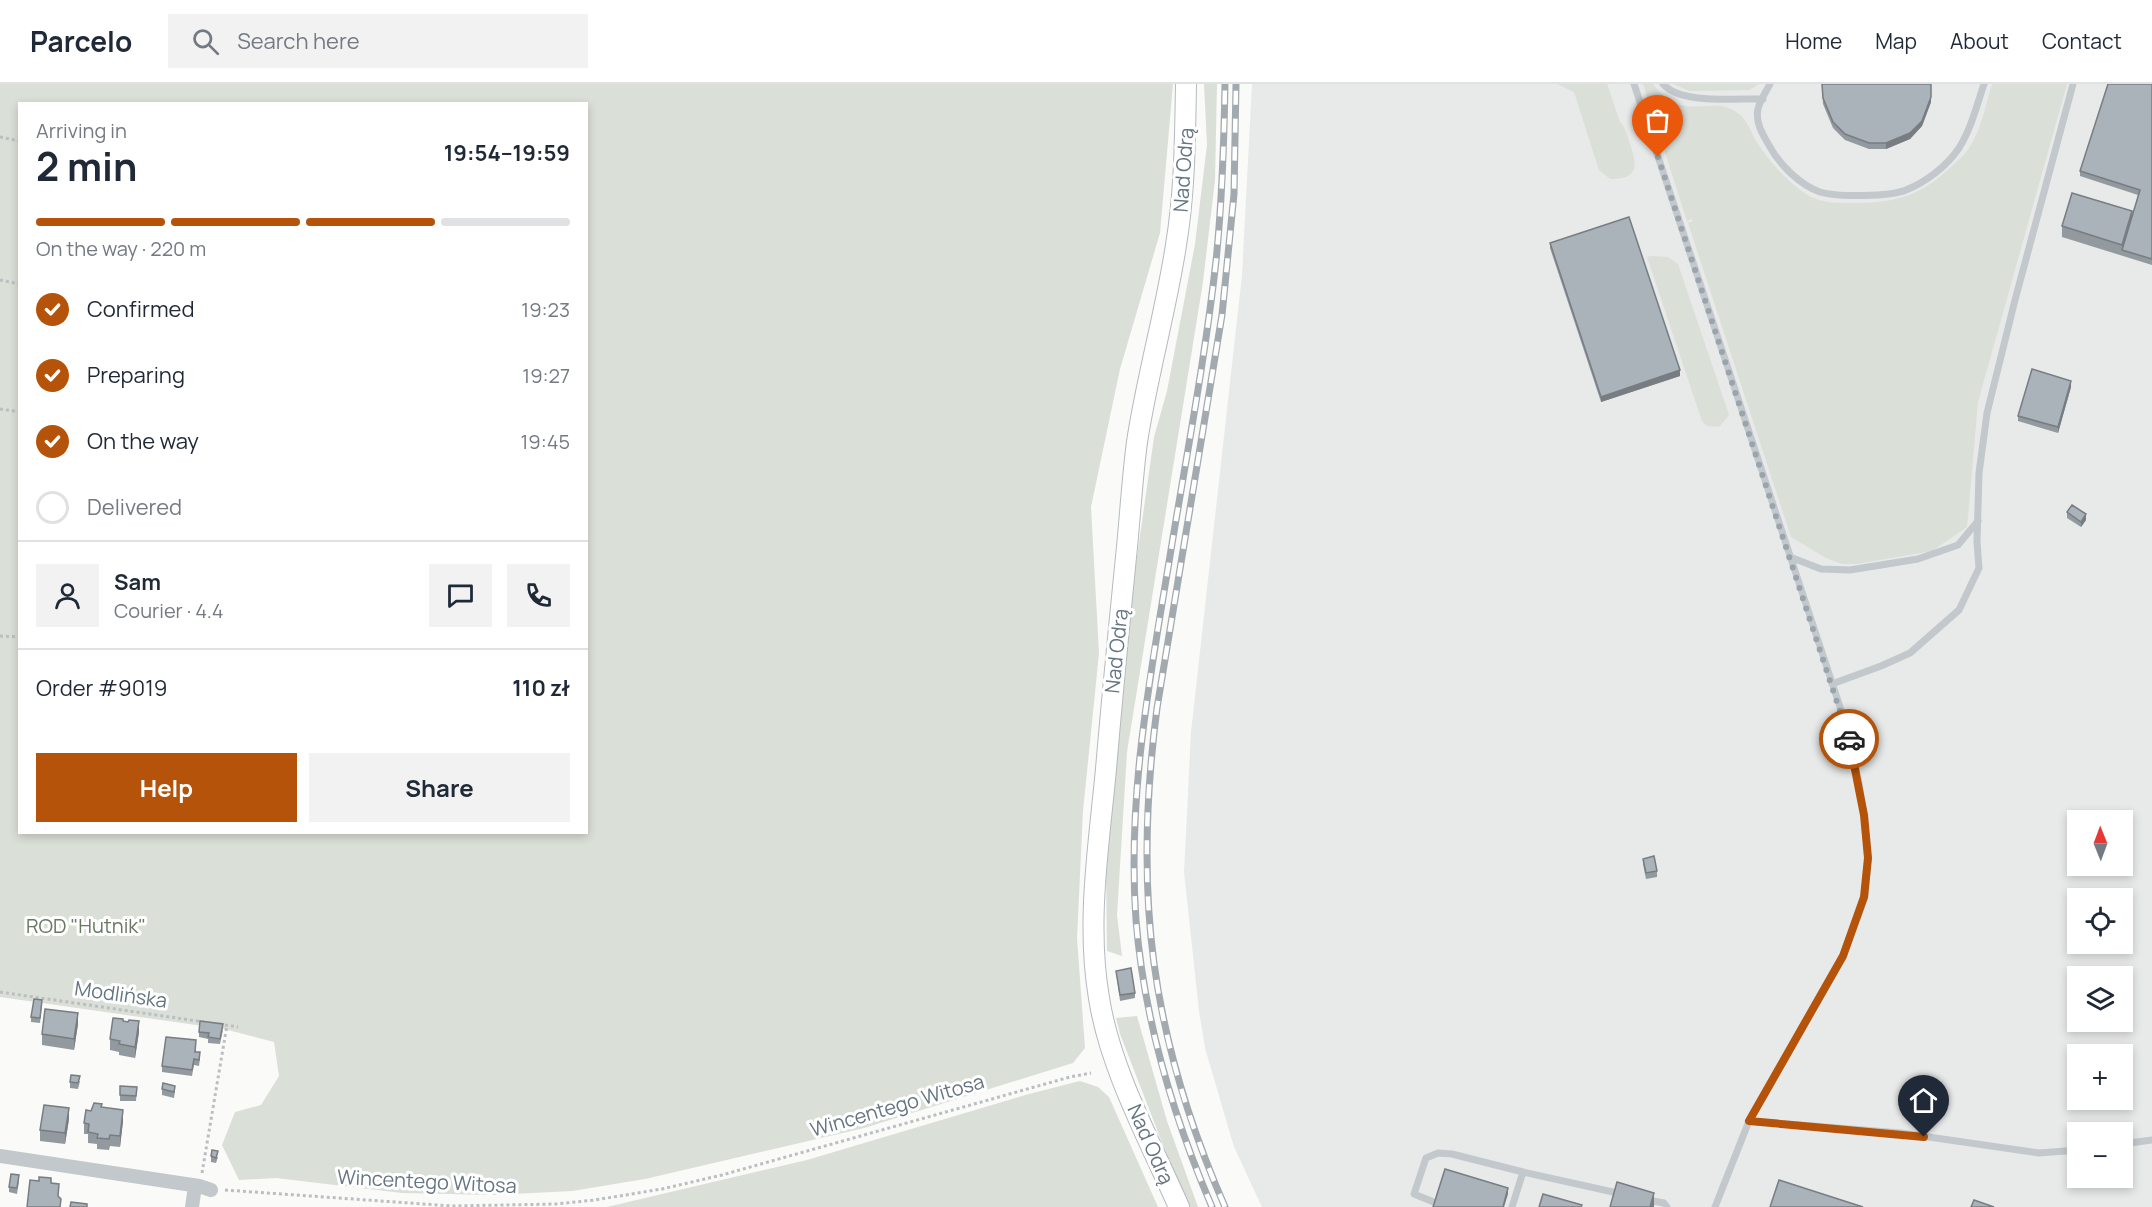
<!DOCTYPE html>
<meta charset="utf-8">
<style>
body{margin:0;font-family:Manrope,sans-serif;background:#f2f2f3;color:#1f2937;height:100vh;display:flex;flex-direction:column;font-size:22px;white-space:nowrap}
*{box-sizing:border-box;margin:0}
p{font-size:20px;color:#747a83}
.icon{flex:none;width:33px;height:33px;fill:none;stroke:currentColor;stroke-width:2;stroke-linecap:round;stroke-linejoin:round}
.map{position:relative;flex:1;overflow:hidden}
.sheet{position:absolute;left:18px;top:18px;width:570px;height:732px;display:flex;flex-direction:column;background:#fff;border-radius:0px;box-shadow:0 3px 9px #0003}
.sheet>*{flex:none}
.needle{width:39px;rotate:359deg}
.tools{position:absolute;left:2067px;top:726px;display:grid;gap:12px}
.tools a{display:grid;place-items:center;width:66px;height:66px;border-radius:0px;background:#fff;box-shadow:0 3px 9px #0003;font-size:30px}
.pin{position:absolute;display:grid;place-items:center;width:51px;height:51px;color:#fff;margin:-62px -26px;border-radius:50% 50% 50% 0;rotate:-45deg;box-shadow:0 0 6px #0007}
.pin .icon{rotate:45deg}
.courier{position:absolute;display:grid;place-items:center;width:60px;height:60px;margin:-30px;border:4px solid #b45309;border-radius:50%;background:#fff;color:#222;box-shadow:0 2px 8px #0007}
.overview em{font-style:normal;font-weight:700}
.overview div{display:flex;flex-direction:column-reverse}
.overview{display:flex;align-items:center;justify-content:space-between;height:102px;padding:0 18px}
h1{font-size:39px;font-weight:700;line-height:45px}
.bar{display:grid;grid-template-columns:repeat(4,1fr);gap:9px 6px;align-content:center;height:72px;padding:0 18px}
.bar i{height:8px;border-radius:4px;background:#e0e1e3}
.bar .selected{background:#b45309}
.bar p{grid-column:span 4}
.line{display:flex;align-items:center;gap:15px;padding:0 18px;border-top:2px solid #e0e1e3}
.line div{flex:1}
.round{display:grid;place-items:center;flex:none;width:63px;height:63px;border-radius:0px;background:#f2f2f3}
ol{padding:0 18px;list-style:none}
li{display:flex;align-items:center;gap:18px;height:66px}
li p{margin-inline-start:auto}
li .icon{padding:6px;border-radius:50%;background:#b45309;color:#fff;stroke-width:4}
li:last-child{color:#747a83}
li i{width:33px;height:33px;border:3px solid #e0e1e3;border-radius:50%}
.cta{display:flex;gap:12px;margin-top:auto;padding:12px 18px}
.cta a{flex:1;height:69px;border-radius:0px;background:#b45309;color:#fff;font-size:24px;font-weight:700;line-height:69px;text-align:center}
.cta a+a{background:#f2f2f3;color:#1f2937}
header{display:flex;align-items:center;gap:36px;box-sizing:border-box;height:84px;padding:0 30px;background:#fff;border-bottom:2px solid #e0e1e3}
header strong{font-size:28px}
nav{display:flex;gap:33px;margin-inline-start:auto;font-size:21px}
.search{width:420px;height:54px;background:#f2f2f3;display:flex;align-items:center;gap:15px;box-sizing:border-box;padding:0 21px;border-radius:0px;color:#747a83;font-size:22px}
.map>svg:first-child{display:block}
.built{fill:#e8e9e9;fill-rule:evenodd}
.green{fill:#dadfd7;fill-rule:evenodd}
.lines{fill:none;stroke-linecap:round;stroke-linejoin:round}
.secondary-casing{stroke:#b3babf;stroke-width:22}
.path{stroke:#bbbfc2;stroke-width:3;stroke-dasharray:3 3;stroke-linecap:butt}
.lane{stroke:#c3c8cc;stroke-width:7}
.street{stroke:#c3c8cc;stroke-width:14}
.secondary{stroke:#fff;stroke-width:20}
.rail-casing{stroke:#a2aab0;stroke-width:7}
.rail{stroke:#fff;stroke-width:4.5;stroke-dasharray:14;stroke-linecap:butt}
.wall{fill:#929a9f}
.shaded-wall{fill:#777d82}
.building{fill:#aab3b9;stroke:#777d82;stroke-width:1.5}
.done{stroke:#99a4ac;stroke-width:6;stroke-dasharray:0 10.8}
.route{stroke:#b45309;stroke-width:8}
.labels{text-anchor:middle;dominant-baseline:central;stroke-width:6;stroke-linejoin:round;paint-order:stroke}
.street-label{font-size:20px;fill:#657683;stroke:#fff}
.park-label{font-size:20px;fill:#687a64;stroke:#fff}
</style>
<header>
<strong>Parcelo</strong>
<div class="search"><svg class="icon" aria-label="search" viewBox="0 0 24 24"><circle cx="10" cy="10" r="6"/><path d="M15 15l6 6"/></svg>Search here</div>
<nav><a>Home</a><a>Map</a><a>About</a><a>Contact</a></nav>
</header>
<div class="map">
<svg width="2152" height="1123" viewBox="0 0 2152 1123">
<rect width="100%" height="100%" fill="#fafaf8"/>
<path class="built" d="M1252,0H2152V1123H1262L1234,1063L1205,964L1199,927L1184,788L1191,648L1242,191ZM2078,736H2122V782H2078ZM2078,814H2122V860H2078ZM2078,892H2122V938H2078ZM2078,970H2122V1016H2078ZM2078,1048H2122V1094H2078Z"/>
<path class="green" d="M0,0H1173L1160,149L1120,285L1091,423L1099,569L1083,727L1077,854L1085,964L1073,979L864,1044L645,1095L572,1107L496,1111L402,1109L276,1094L239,1096L222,1061L235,1028L261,1021L279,992L274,958L224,945L0,913ZM20,20H586V748H20Z
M1204,0H1217L1215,96L1203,198L1127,668L1117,831L1122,872L1107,867L1106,784L1135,487L1154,353L1167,307L1195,160L1207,61Z
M1557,0H1607L1620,38C1626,44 1627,52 1630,60C1638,83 1638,95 1610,95L1599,86L1574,8Z
M1643,0H1653C1684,42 1712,8 1739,30C1747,36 1751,48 1756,57C1769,77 1785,96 1806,110C1823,121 1844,119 1863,119C1903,117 1924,109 1953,81C1960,75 1967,68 1971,61C1982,42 1986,20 1992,0H2067L1978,318L1967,443L1932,467L1857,480H1842L1826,474L1791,453L1688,139L1693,137L1692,135L1687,137Z
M1673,0H1759L1749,6L1690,7Z
M1651,172L1668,173L1678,180L1729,331L1719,343L1707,342L1702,337L1647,173Z
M1137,932L1167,1037L1198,1123H1187L1120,950L1116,934Z
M1080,997L1098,1003L1109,1013L1158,1123H607L807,1076L1029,1010Z"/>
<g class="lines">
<defs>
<path id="secondary" d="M1179,1123C1150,1057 1110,985 1099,914C1086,839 1099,760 1106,685C1112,614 1119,543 1126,473C1130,435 1132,396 1137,358C1147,292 1166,227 1176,161C1185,107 1185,54 1186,0"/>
</defs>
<use href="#secondary" class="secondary-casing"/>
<path class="path" d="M0,53L20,57
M0,196L20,200
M0,325L20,328
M0,552L20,553
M0,908L204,938
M219,940L238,943
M202,1089L227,941
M225,1106L452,1122L556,1120L595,1116L662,1105L722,1091L1070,993L1091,989"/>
<path class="lane" d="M1634,0L1847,644L1859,699L1864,731L1868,774L1865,813L1843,871L1749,1037L1715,1123
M1663,0C1681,21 1737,14 1763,15
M1770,0C1766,8 1760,16 1758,25C1755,39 1763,51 1770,63C1780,81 1800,101 1820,108C1836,113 1890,113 1906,106C1926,98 1947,82 1959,64C1971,45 1977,21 1984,0
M1790,473L1821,485L1850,486L1918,475L1958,461L1978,437
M1832,600L1881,582L1910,569L1959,526L1979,484L1977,458L1979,389L1987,329L2015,216L2073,0
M1749,1037L1901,1049L2039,1069L2078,1066
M2122,1060L2152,1056
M1648,1116L1664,1119L1667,1123
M1436,1119L1414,1110L1426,1074L1438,1069L1452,1070L1523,1088
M1512,1123L1523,1088L1622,1110"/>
<path class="street" d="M0,1072L199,1102L211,1106
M192,1123L195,1102"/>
<use href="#secondary" class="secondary"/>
<defs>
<path id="rail" d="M1212,1123C1173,1032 1144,936 1136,836C1127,713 1150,593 1170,472C1186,374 1205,276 1216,177C1222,119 1224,59 1225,0
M1225,1123C1150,951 1133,809 1157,624L1222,231L1234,110L1236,0"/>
</defs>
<use href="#rail" class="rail-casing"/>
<use href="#rail" class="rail"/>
</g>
<path class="wall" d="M1822,0L1931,18L1922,42L1910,55L1886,65H1869L1845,56L1833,44L1823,20Z
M2152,0V181L2062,153V142L2132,133L2138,111L2080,92V87Z
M1550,159L1680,292L1601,318L1550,164Z
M2071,303L2058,349L2018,337V332Z
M2067,428L2086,436L2081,443L2067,434Z
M1643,775L1657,787V793L1646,795L1643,780Z
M1116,887L1135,909V914L1120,917Z
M42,921L40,939L31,938V933Z
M123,937L139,948L135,974L119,971V968L110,966V955Z
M78,940L74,966L42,961V950Z
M223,946L220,960L208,959V955L199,953V948Z
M196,962V968L200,974L199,982L194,981L192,992L162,988V982Z
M80,997L78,1005L70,1004V998Z
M120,1002L137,1003L136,1017H120Z
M162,1005L175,1007L174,1014L162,1011Z
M102,1023L123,1037L120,1063L110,1062L109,1066L97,1065V1060L88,1059V1050H84V1039L91,1027Z
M69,1035L65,1060L40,1057V1046Z
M211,1072L218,1073L216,1079L211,1078Z
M19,1097L17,1110L9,1108V1103Z"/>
<path class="shaded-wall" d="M1931,13V18L1922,42L1910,55L1886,65V59Z
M2132,127V138L2122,166V161Z
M1680,286V292L1601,318V313Z
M2071,297V303L2058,349V343Z
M2086,430V436L2081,443V438Z
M78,929V940L74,966V955Z
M139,937V948L135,974V963Z
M69,1024V1035L65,1060V1049Z
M123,1026V1037L120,1063V1052Z
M1508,1104V1110L1504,1123H1503Z
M1654,1109V1123H1650Z"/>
<path class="building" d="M1822,0H1931V13L1922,37L1910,49L1886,59H1869L1845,50L1833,38L1823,14Z
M2108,0H2152V175L2122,166L2140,106L2080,87Z
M2072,109L2132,127L2122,161L2062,142Z
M1629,133L1680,286L1601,313L1550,159Z
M2032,285L2071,297L2058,343L2018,332Z
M2072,421L2086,430L2081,438L2067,428Z
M1654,772L1657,787L1646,789L1643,775Z
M1131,884L1135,909L1120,911L1116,887Z
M34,915L42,916L40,934L31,933Z
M45,925L78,929L74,955L42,950Z
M113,934L123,935V937L128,938L129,936L139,937L135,963L119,960L120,957L110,955Z
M200,937L223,940L220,955L208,953L209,949L199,948Z
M166,953L196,956L195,968H200L199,976L194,975L192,986L162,982Z
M71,991L80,992L78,999L70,998Z
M163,999L175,1002L174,1008L162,1005Z
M120,1002L137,1003L136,1012L120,1011Z
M94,1019L102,1020L101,1023L123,1026L120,1052L110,1051L109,1055L97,1054L98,1050L88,1048L89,1040L84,1039L86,1026L91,1027Z
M44,1021L69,1024L65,1049L40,1046Z
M212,1066L218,1067L216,1074L211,1072Z
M1445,1085L1508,1104L1503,1123H1433Z
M11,1090L19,1091L17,1104L9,1103Z
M39,1093L51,1094V1099L59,1100L58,1112L61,1115L60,1123H27L30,1096L39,1097Z
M1779,1096L1863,1123H1770Z
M1617,1098L1654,1109L1650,1123H1610Z
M1543,1110L1582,1121L1581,1123H1539Z
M1974,1116L1994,1123H1971Z
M71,1118L87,1120V1123H70Z"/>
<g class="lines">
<path class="done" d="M1658,73L1849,655"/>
<path class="route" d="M1849,655L1864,731L1868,774L1864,813L1843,872L1749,1037L1924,1053"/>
</g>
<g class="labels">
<g class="street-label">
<text transform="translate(1183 86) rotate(-86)">Nad Odrą</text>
<text transform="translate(1116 567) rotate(-84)">Nad Odrą</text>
<text transform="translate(121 910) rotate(8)">Modlińska</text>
<text transform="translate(897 1021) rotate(-16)">Wincentego Witosa</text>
<text transform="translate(1151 1060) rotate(66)">Nad Odrą</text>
<text transform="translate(427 1097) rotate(3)">Wincentego Witosa</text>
</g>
<g class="park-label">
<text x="86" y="841">ROD "Hutnik"</text>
</g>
</g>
</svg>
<div class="tools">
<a><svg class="needle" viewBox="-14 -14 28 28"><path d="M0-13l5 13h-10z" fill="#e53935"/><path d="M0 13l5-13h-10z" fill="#747a83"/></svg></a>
<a><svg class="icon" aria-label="locate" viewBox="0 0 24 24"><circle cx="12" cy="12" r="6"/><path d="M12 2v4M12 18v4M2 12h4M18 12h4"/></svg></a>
<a><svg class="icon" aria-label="layers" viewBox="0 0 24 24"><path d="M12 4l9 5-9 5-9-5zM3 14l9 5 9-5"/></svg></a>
<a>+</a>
<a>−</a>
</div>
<div class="pin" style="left:1658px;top:73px;background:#ea580c"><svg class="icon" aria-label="bag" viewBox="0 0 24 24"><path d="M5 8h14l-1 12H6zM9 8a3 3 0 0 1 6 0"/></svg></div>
<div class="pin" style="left:1924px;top:1053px;background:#1f2937"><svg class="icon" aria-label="home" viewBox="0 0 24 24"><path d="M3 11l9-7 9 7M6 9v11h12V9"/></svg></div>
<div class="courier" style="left:1849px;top:655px"><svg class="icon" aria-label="car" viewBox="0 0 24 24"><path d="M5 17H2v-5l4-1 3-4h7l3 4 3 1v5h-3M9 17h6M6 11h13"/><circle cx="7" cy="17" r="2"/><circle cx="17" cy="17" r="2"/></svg></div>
<section class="sheet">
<div class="overview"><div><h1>2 min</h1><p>Arriving in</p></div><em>19:54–19:59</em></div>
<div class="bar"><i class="selected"></i><i class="selected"></i><i class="selected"></i><i></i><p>On the way · 220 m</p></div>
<ol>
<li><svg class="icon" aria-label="check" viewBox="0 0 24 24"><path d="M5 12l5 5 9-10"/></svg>Confirmed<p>19:23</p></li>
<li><svg class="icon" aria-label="check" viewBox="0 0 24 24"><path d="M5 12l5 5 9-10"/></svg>Preparing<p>19:27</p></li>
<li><svg class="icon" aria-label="check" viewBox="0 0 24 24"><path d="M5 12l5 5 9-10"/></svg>On the way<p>19:45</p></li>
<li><i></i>Delivered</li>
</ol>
<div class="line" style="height:108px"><a class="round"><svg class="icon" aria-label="person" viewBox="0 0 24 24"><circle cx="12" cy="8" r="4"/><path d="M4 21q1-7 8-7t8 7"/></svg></a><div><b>Sam</b><p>Courier · 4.4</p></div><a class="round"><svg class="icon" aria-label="chat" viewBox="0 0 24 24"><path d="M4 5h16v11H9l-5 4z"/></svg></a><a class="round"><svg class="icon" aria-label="phone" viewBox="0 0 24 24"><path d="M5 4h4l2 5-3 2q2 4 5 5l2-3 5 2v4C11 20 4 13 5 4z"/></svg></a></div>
<div class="line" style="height:78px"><div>Order #9019</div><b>110 zł</b></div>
<div class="cta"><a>Help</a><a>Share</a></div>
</section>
</div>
